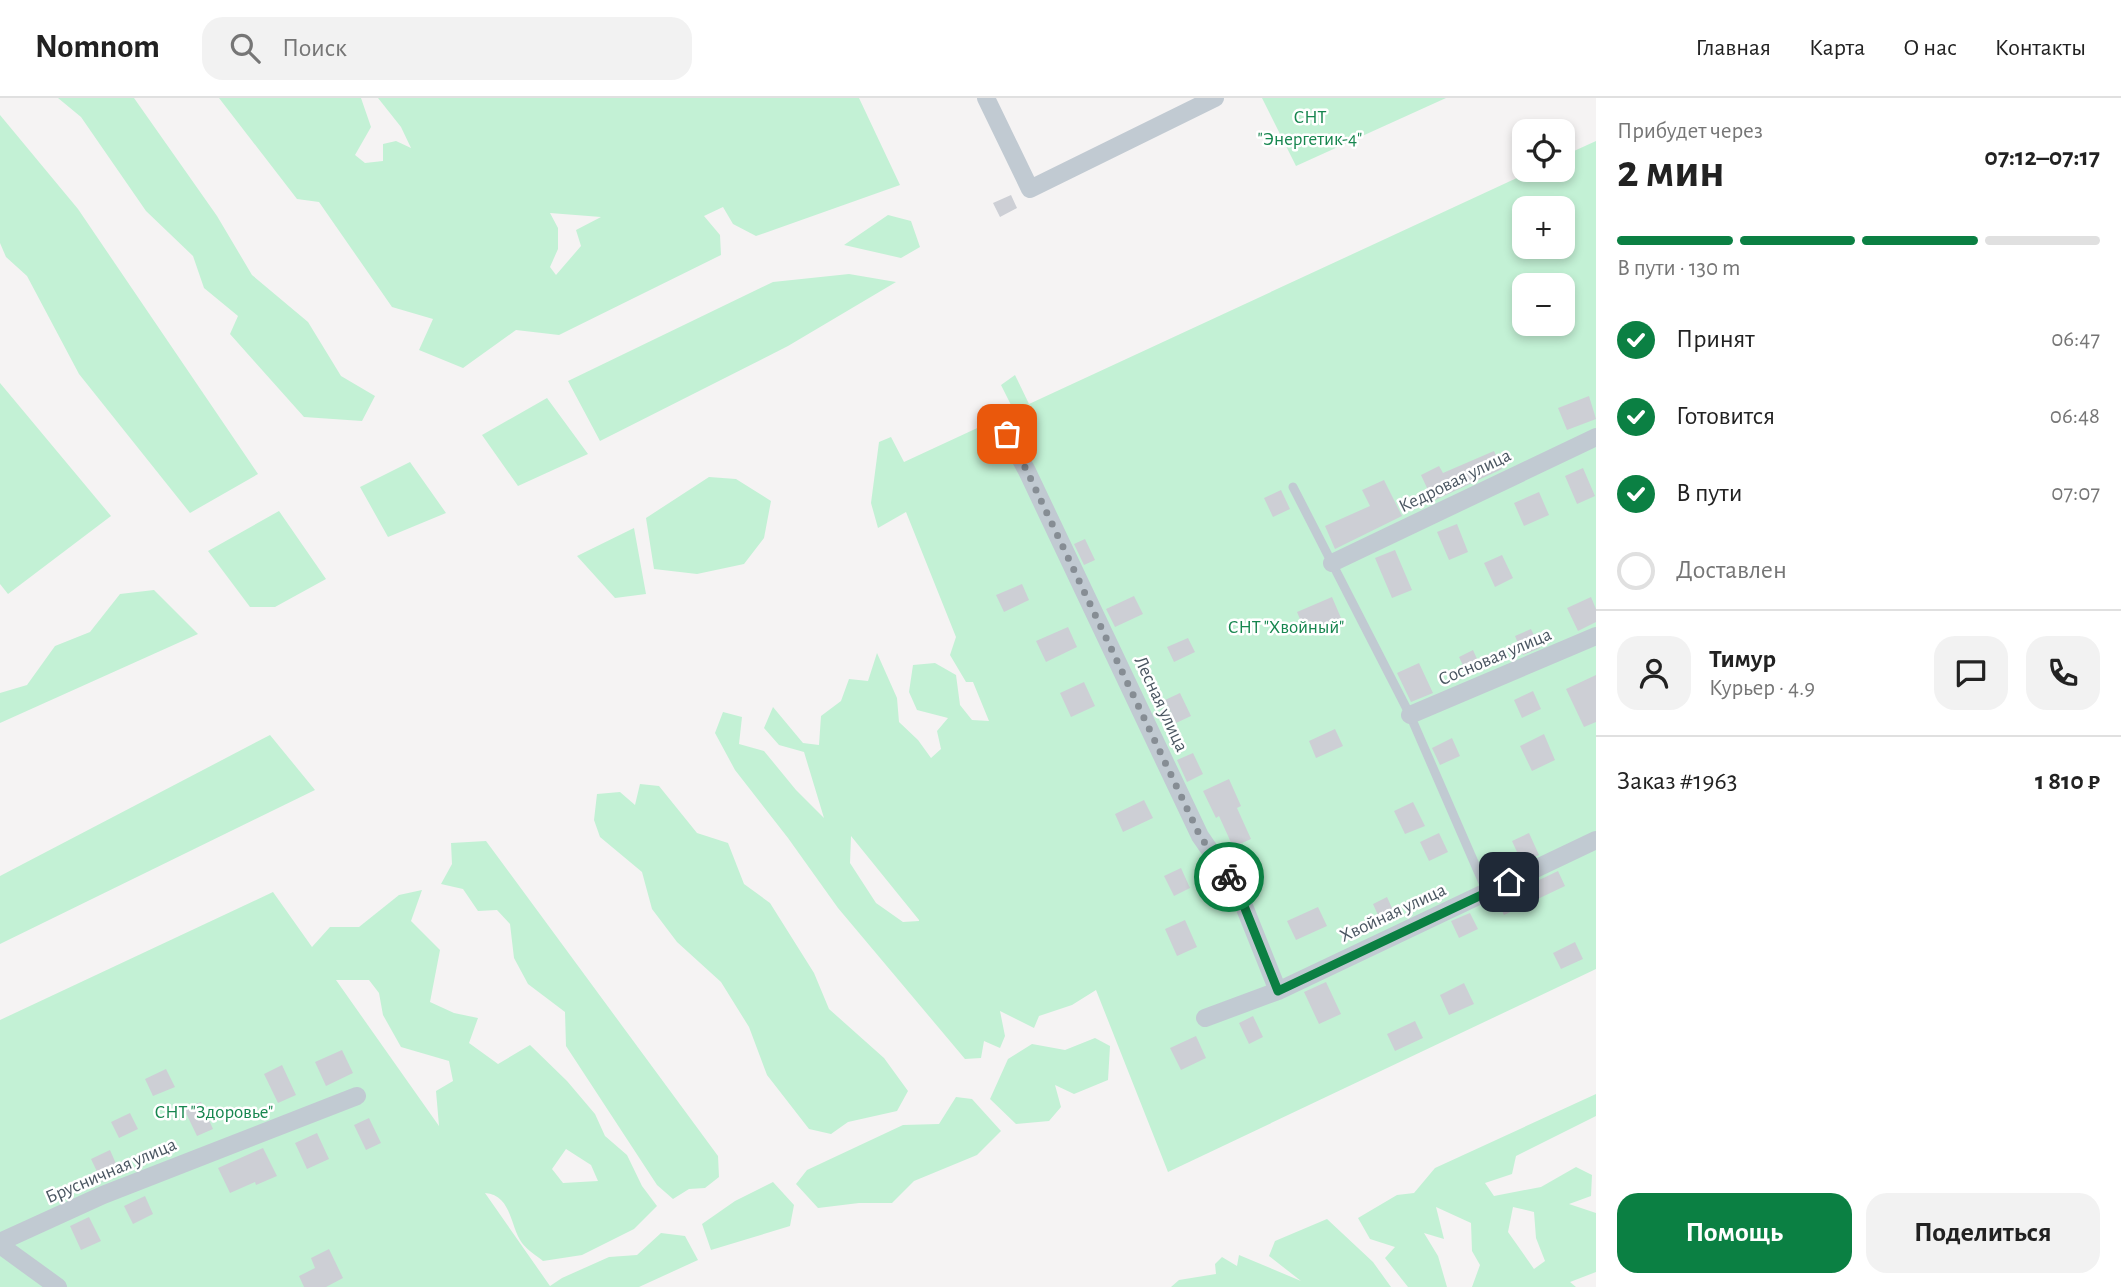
<!DOCTYPE html>
<html lang="ru">
<meta charset="utf-8">
<style>
body{margin:0;font-family:"Alegreya Sans",sans-serif;background:#f2f2f2;color:#222;height:100vh;display:flex;flex-direction:column;font-size:26px;white-space:nowrap}
*{box-sizing:border-box;margin:0}
p{font-size:23px;color:#767676}
.icon{flex:none;width:38px;height:38px;fill:none;stroke:currentColor;stroke-width:2;stroke-linecap:round;stroke-linejoin:round}
.map{position:relative;flex:1;overflow:hidden}
.sheet{display:flex;flex-direction:column;background:#fff;width:525px}
.sheet>*{flex:none}
.fabs{position:absolute;left:1512px;top:21px;display:grid;gap:14px}
.fabs a{display:grid;place-items:center;width:63px;height:63px;border-radius:14px;background:#fff;box-shadow:0 4px 10px #0003;font-size:35px}
.pin{position:absolute;display:grid;place-items:center;width:60px;height:60px;color:#fff;margin:-30px;border-radius:14px;box-shadow:0 4px 10px #0006}
.courier{position:absolute;display:grid;place-items:center;width:70px;height:70px;margin:-35px;border:5px solid #0b8043;border-radius:50%;background:#fff;color:#222;box-shadow:0 2px 9px #0007}
.overview em{font-style:normal;font-weight:700}
.overview div{display:flex;flex-direction:column-reverse}
.overview{display:flex;align-items:center;justify-content:space-between;height:119px;padding:0 21px}
h1{font-size:46px;font-weight:700;line-height:52px}
.bar{display:grid;grid-template-columns:repeat(4,1fr);gap:10px 7px;align-content:center;height:84px;padding:0 21px}
.bar i{height:9px;border-radius:5px;background:#e0e0e0}
.bar .current{background:#0b8043}
.bar p{grid-column:span 4}
.line{display:flex;align-items:center;gap:18px;padding:0 21px;border-top:2px solid #e0e0e0}
.line div{flex:1}
.round{display:grid;place-items:center;flex:none;width:74px;height:74px;border-radius:21px;background:#f2f2f2}
ol{padding:0 21px;list-style:none}
li{display:flex;align-items:center;gap:21px;height:77px}
li p{margin-inline-start:auto}
li .icon{padding:7px;border-radius:50%;background:#0b8043;color:#fff;stroke-width:4}
li:last-child{color:#767676}
li i{width:38px;height:38px;border:4px solid #e0e0e0;border-radius:50%}
.cta{display:flex;gap:14px;margin-top:auto;padding:14px 21px}
.cta a{flex:1;height:80px;border-radius:21px;background:#0b8043;color:#fff;font-size:28px;font-weight:700;line-height:80px;text-align:center}
.cta a+a{background:#f2f2f2;color:#222}
header{display:flex;align-items:center;gap:42px;box-sizing:border-box;height:98px;padding:0 35px;background:#fff;border-bottom:2px solid #e0e0e0}
header strong{font-size:33px}
nav{display:flex;gap:38px;margin-inline-start:auto;font-size:24px}
.search{width:490px;height:63px;background:#f2f2f2;display:flex;align-items:center;gap:18px;box-sizing:border-box;padding:0 24px;border-radius:21px;color:#767676;font-size:26px}
main{display:flex;flex:1;min-height:0}
.map>svg:first-child{display:block}
.green{fill:#c3f1d5;fill-rule:evenodd}
.building{fill:#cdcfd5}
.lines{fill:none;stroke-linecap:round;stroke-linejoin:round}
.lane{stroke:#c1cad2;stroke-width:9}
.street{stroke:#c1cad2;stroke-width:18}
.done{stroke:#868d94;stroke-width:7;stroke-dasharray:0 12.6}
.route{stroke:#0b8043;stroke-width:9}
.labels{text-anchor:middle;dominant-baseline:central;stroke-width:5;stroke-linejoin:round;paint-order:stroke}
.park-label{font-size:19px;fill:#17864f;stroke:#fff}
.street-label{font-size:19px;fill:#4a5661;stroke:#fff}
</style>
<header>
<strong>Nomnom</strong>
<div class="search"><svg class="icon" aria-label="search" viewBox="0 0 24 24"><circle cx="10" cy="10" r="6"/><path d="M15 15l6 6"/></svg>Поиск</div>
<nav><a>Главная</a><a>Карта</a><a>О нас</a><a>Контакты</a></nav>
</header>
<main>
<div class="map">
<svg width="1596" height="1189" viewBox="0 0 1596 1189">
<rect width="100%" height="100%" fill="#f5f3f3"/>
<path class="green" d="M58,0H134L217,118L252,177L308,224L341,278L375,298L362,323L304,319L230,236L238,218L204,190L193,158L146,113L81,19Z
M219,0H361L371,29L355,57L365,65L383,63V46L396,43L411,50L401,29L378,0H859L900,87L756,138L733,126L723,109L704,118L720,137L721,157L559,237L516,232L463,270L419,252L433,221L392,209L319,104L297,101ZM550,115L601,119L576,132L581,148L556,177L550,169L558,151V130Z
M1262,0H1446L1296,68Z
M0,17L78,111L258,376L190,415L79,276L27,178L6,159L0,145Z
M1596,43V871L1168,1074L1096,892L1072,907L1039,918L1034,930L1000,913L1005,938L1000,950L984,943L981,960L965,961L838,810L788,740L735,672L715,635L723,614L742,619L739,646L764,653L796,692L824,720L804,654L779,647L764,630L773,609L803,645L819,647L821,618L841,603L849,581L868,583L877,555L897,600L899,624L918,642L931,660L941,651L937,633L948,620L917,612L909,594L913,567L935,565L956,577L960,607L972,622L989,623L973,584H966L950,557L956,539L906,414L878,430L871,405L879,344L891,339L904,364L1014,313L1001,287L1015,277L1029,306L1534,72H1563V58ZM1524,110H1563V149H1524ZM1524,187H1563V226H1524ZM851,738L919,822V823L903,824L876,805L850,765Z
M888,117L911,123L920,149L901,160L844,147Z
M849,176L896,184L788,248L600,343L568,283L773,184Z
M0,285L111,418L8,496L0,486Z
M547,300L588,356L518,388L482,337Z
M410,364L446,415L388,439L360,389Z
M709,379L736,381L771,403L764,440L744,466L697,476L654,471L646,420Z
M279,413L326,481L275,509H250L208,453Z
M634,430L646,496L615,500L577,458Z
M154,492L198,536L0,625V595L27,587L55,548L90,534L120,496Z
M270,637L315,692L0,846V778Z
M640,686L659,688L697,735L728,745L744,786L770,805L814,875L829,911L884,960L908,993L897,1013L848,1024L831,1036L809,1031L767,977L749,929L721,884L677,844L652,811L642,774L600,739L594,722L597,696L620,694L635,707Z
M486,743L718,1058L719,1079L705,1090L689,1091L673,1101L657,1087L566,948L565,914L528,886L514,860L510,826L497,812L478,813L463,791L441,786L452,766L451,745Z
M422,792L411,823L440,852L430,904L454,915L478,920L469,945L498,966L530,947L567,983L595,1016L605,1038L627,1057L642,1088L657,1108L634,1131L582,1157L543,1163C537,1158 527,1152 522,1145C510,1129 512,1097 485,1095L550,1188L562,1180L609,1159L637,1157L661,1135L685,1138L698,1162L639,1189H0V922L273,794L312,849L330,829H359L399,797ZM336,882H369L379,895L383,917L401,949L449,963L453,983L436,993L439,1028ZM566,1051L591,1067L598,1083L563,1085L552,1071Z
M1095,940L1110,948L1108,982L1074,996L1055,987L1061,1009L1049,1023L1016,1026L990,1001L1008,961L1032,946L1065,952Z
M1596,996V1018L1516,1058L1512,1076L1485,1085L1494,1098L1541,1089L1576,1069L1592,1077L1591,1098L1569,1106L1596,1115V1174L1570,1184L1576,1189H1472L1480,1167L1472,1153L1471,1125L1436,1109L1444,1141L1424,1135L1438,1158L1447,1189H1408L1385,1160L1395,1149L1370,1141L1358,1120L1397,1097L1414,1095L1435,1070ZM1513,1109L1534,1114L1536,1140L1545,1163L1534,1171L1508,1134Z
M956,999L972,1001L1001,1033L977,1057L914,1083L892,1105H859L818,1110L796,1086L807,1072L903,1027L939,1026Z
M773,1084L794,1107L790,1128L711,1152L702,1126L735,1103Z
M1327,1121L1373,1164L1391,1189H1171L1179,1182L1216,1176L1215,1166L1222,1159L1237,1168L1239,1157L1301,1183L1269,1158L1275,1143Z"/>
<path class="building" d="M1011,97L1017,110L1000,119L993,105Z
M1589,298L1596,321L1567,332L1558,310Z
M1494,353L1502,371L1433,403L1421,377L1439,368L1443,375Z
M1583,370L1595,398L1577,406L1565,378Z
M1384,382L1402,418L1335,451L1325,428L1370,408L1362,392Z
M1281,392L1290,411L1273,419L1264,400Z
M1539,394L1549,417L1524,428L1514,405Z
M1457,426L1468,454L1449,462L1437,434Z
M1085,441L1095,462L1084,467L1074,446Z
M1395,452L1412,492L1392,500L1375,460Z
M1502,457L1513,480L1495,489L1484,465Z
M1022,486L1029,502L1004,514L996,497Z
M1134,498L1143,516L1115,529L1106,511Z
M1332,499L1341,520L1306,535L1297,514Z
M1591,499L1596,511V524L1578,533L1567,510Z
M1068,529L1077,549L1046,564L1036,543Z
M1531,531L1540,550L1523,557L1515,538Z
M1188,540L1195,554L1174,564L1167,549Z
M1473,552L1482,572L1468,578L1459,559Z
M1419,565L1433,595L1411,604L1397,575Z
M1596,577V624L1584,629L1566,591Z
M1084,584L1095,608L1071,619L1060,595Z
M1533,593L1541,611L1522,620L1514,602Z
M1180,595L1191,618L1176,625L1165,602Z
M1335,631L1343,648L1316,660L1309,643Z
M1544,636L1555,662L1532,673L1520,648Z
M1452,640L1460,658L1440,667L1432,650Z
M1193,655L1203,676L1187,684L1177,662Z
M1229,681L1241,708L1237,710L1251,741L1233,749L1219,718L1216,720L1203,693Z
M1144,702L1153,720L1123,734L1115,716Z
M1413,704L1425,728L1405,736L1394,713Z
M1439,735L1448,754L1429,763L1420,744Z
M1529,735L1539,757L1522,765L1512,743Z
M1181,770L1190,790L1174,798L1164,778Z
M1558,773L1565,788L1504,817L1497,802Z
M1387,799L1397,821L1383,828L1373,806Z
M1318,809L1327,828L1296,842L1287,823Z
M1470,815L1478,831L1459,840L1451,823Z
M1185,822L1197,849L1177,858L1165,831Z
M1575,844L1583,861L1561,871L1553,855Z
M1326,884L1341,916L1319,926L1304,894Z
M1464,885L1474,906L1449,917L1440,897Z
M1253,918L1263,939L1249,946L1239,925Z
M1415,923L1423,940L1395,953L1387,936Z
M1196,938L1206,960L1181,972L1170,950Z
M342,952L353,975L326,988L315,964Z
M282,967L296,997L278,1005L264,976Z
M166,971L175,989L153,998L145,981Z
M201,1004L213,1031L197,1038L184,1011Z
M130,1015L138,1031L119,1040L111,1024Z
M369,1020L381,1045L366,1052L354,1027Z
M317,1035L329,1061L307,1071L295,1045Z
M263,1050L277,1078L256,1087L255,1084L230,1095L218,1070Z
M110,1052L120,1075L102,1084L91,1061Z
M145,1098L153,1116L133,1126L124,1108Z
M89,1119L101,1143L81,1152L70,1128Z
M329,1151L343,1180L326,1189H304L299,1178L315,1170L311,1160Z"/>
<g class="lines">
<path class="lane" d="M1293,389L1410,617L1487,794"/>
<path class="street" d="M986,0L1030,91L1215,0
M1007,336L1027,373L1200,738L1238,793L1278,893
M1332,465L1596,339
M1410,617L1596,538
M1205,920L1278,893L1596,742
M0,1144L103,1097L357,998
M0,1147L58,1189"/>
</g>
<g class="lines">
<path class="done" d="M1007,336L1027,373L1200,738L1229,779"/>
<path class="route" d="M1229,779L1238,793L1278,893L1509,784"/>
</g>
<g class="labels">
<g class="park-label">
<text x="1310" y="19">СНТ<tspan x="1310" dy="22">"Энергетик-4"</tspan></text>
<text x="1286" y="529">СНТ "Хвойный"</text>
<text x="214" y="1014">СНТ "Здоровье"</text>
</g>
<g class="street-label">
<text transform="translate(1455 383) rotate(-26)">Кедровая улица</text>
<text transform="translate(1495 559) rotate(-23)">Сосновая улица</text>
<text transform="translate(1161 606) rotate(65)">Лесная улица</text>
<text transform="translate(1393 815) rotate(-25)">Хвойная улица</text>
<text transform="translate(111 1073) rotate(-23)">Брусничная улица</text>
</g>
</g>
</svg>
<div class="fabs">
<a><svg class="icon" aria-label="locate" viewBox="0 0 24 24"><circle cx="12" cy="12" r="6"/><path d="M12 2v4M12 18v4M2 12h4M18 12h4"/></svg></a>
<a>+</a>
<a>−</a>
</div>
<div class="pin" style="left:1007px;top:336px;background:#ea580c"><svg class="icon" aria-label="bag" viewBox="0 0 24 24"><path d="M5 8h14l-1 12H6zM9 8a3 3 0 0 1 6 0"/></svg></div>
<div class="pin" style="left:1509px;top:784px;background:#1f2937"><svg class="icon" aria-label="home" viewBox="0 0 24 24"><path d="M3 11l9-7 9 7M6 9v11h12V9"/></svg></div>
<div class="courier" style="left:1229px;top:779px"><svg class="icon" aria-label="bike" viewBox="0 0 24 24"><circle cx="6" cy="16" r="4"/><circle cx="18" cy="16" r="4"/><path d="M6 16l4-8h5l3 8M10 8l3 8H6M13 5h3"/></svg></div>
</div>
<section class="sheet">
<div class="overview"><div><h1>2 мин</h1><p>Прибудет через</p></div><em>07:12–07:17</em></div>
<div class="bar"><i class="current"></i><i class="current"></i><i class="current"></i><i></i><p>В пути · 130 m</p></div>
<ol>
<li><svg class="icon" aria-label="check" viewBox="0 0 24 24"><path d="M5 12l5 5 9-10"/></svg>Принят<p>06:47</p></li>
<li><svg class="icon" aria-label="check" viewBox="0 0 24 24"><path d="M5 12l5 5 9-10"/></svg>Готовится<p>06:48</p></li>
<li><svg class="icon" aria-label="check" viewBox="0 0 24 24"><path d="M5 12l5 5 9-10"/></svg>В пути<p>07:07</p></li>
<li><i></i>Доставлен</li>
</ol>
<div class="line" style="height:126px"><a class="round"><svg class="icon" aria-label="person" viewBox="0 0 24 24"><circle cx="12" cy="8" r="4"/><path d="M4 21q1-7 8-7t8 7"/></svg></a><div><b>Тимур</b><p>Курьер · 4.9</p></div><a class="round"><svg class="icon" aria-label="chat" viewBox="0 0 24 24"><path d="M4 5h16v11H9l-5 4z"/></svg></a><a class="round"><svg class="icon" aria-label="phone" viewBox="0 0 24 24"><path d="M5 4h4l2 5-3 2q2 4 5 5l2-3 5 2v4C11 20 4 13 5 4z"/></svg></a></div>
<div class="line" style="height:91px"><div>Заказ #1963</div><b>1 810 ₽</b></div>
<div class="cta"><a>Помощь</a><a>Поделиться</a></div>
</section>
</main>
